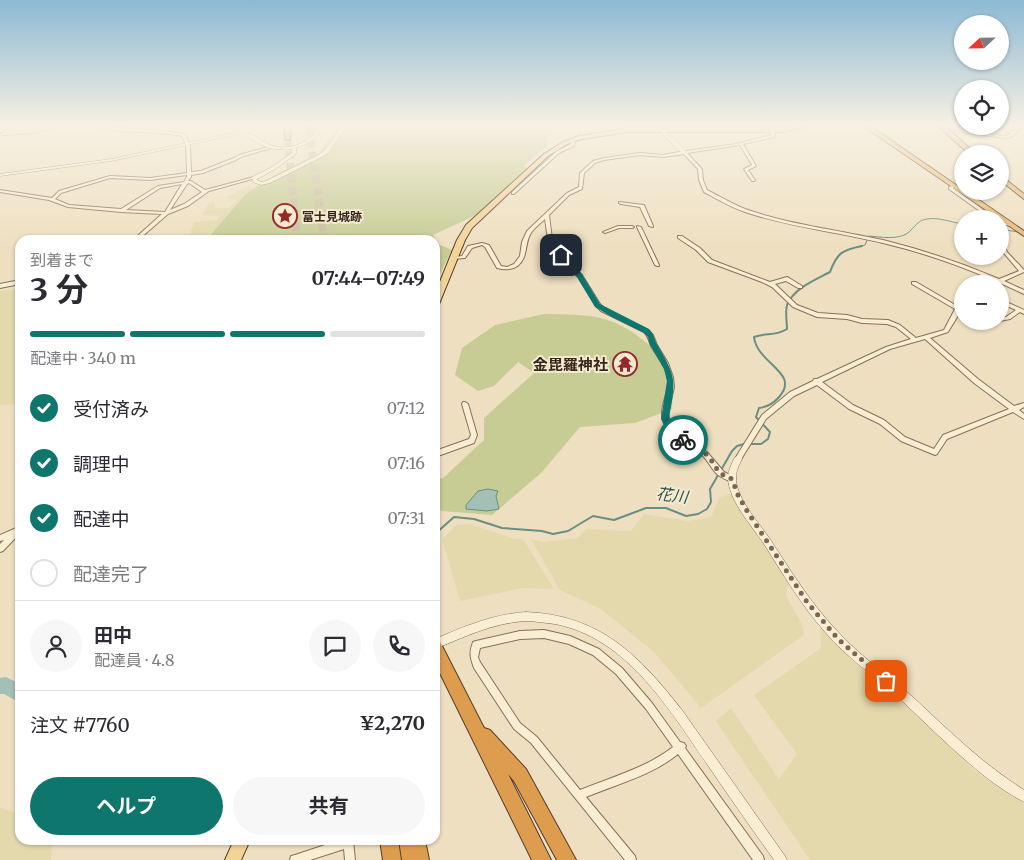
<!DOCTYPE html>
<html lang="ja">
<meta charset="utf-8">
<style>
body{margin:0;font-family:Merriweather,"Noto Sans JP",serif;background:#f7f7f7;color:#2b2b33;height:100vh;display:flex;flex-direction:column;font-size:19px;white-space:nowrap}
*{box-sizing:border-box;margin:0}
p{font-size:16px;color:#7c7c81}
.icon{flex:none;width:28px;height:28px;fill:none;stroke:currentColor;stroke-width:2;stroke-linecap:round;stroke-linejoin:round}
.map{position:relative;flex:1;overflow:hidden}
.panel{position:absolute;left:15px;top:235px;width:425px;height:610px;display:flex;flex-direction:column;background:#fff;border-radius:15px;box-shadow:0 1px 4px #0004}
.panel>*{flex:none}
.needle{width:32px;rotate:248deg}
.fabs{position:absolute;left:954px;top:15px;display:grid;gap:10px}
.fabs a{display:grid;place-items:center;width:55px;height:55px;border-radius:50%;background:#fff;box-shadow:0 1px 4px #0004;font-size:25px}
.pin{position:absolute;display:grid;place-items:center;width:42px;height:42px;color:#fff;margin:-21px;border-radius:10px;box-shadow:0 2px 8px #0006}
.courier{position:absolute;display:grid;place-items:center;width:50px;height:50px;margin:-25px;border:4px solid #0f766e;border-radius:50%;background:#fff;color:#222;box-shadow:0 1px 6px #0007}
.overview em{font-style:normal;font-weight:700}
.overview div{display:flex;flex-direction:column-reverse}
.overview{display:flex;align-items:center;justify-content:space-between;height:85px;padding:0 15px}
h1{font-size:32px;font-weight:700;line-height:38px}
.bar{display:grid;grid-template-columns:repeat(4,1fr);gap:8px 5px;align-content:center;height:60px;padding:0 15px}
.bar i{height:6px;border-radius:4px;background:#e1e1e2}
.bar .selected{background:#0f766e}
.bar p{grid-column:span 4}
.line{display:flex;align-items:center;gap:12px;padding:0 15px;border-top:1px solid #e1e1e2}
.line div{flex:1}
.round{display:grid;place-items:center;flex:none;width:52px;height:52px;border-radius:26px;background:#f7f7f7}
ol{padding:0 15px;list-style:none}
li{display:flex;align-items:center;gap:15px;height:55px}
li p{margin-inline-start:auto}
li .icon{padding:5px;border-radius:50%;background:#0f766e;color:#fff;stroke-width:4}
li:last-child{color:#7c7c81}
li i{width:28px;height:28px;border:2px solid #e1e1e2;border-radius:50%}
.primary-button{display:flex;gap:10px;margin-top:auto;padding:10px 15px}
.primary-button a{flex:1;height:58px;border-radius:30px;background:#0f766e;color:#fff;font-size:20px;font-weight:700;line-height:58px;text-align:center}
.primary-button a+a{background:#f7f7f7;color:#2b2b33}
.map>svg:first-child{display:block}
.farmland{fill:#e3d9ad}
.green{fill:#c6cc94}
.water{fill:#a3c0b7;stroke:#6a8e84}
.lines{fill:none;stroke-linecap:round;stroke-linejoin:round}
.stream-far1{stroke:#6a8e84;stroke-width:1}
.stream{stroke:#6a8e84;stroke-width:2}
.river{fill:#a3c0b7;fill-rule:evenodd}
.motorway-tunnel{stroke:#c9ba9f;stroke-width:8;stroke-dasharray:8 4;stroke-linecap:butt}
.minor-casing{stroke:#877058;stroke-width:2}
.tertiary-casing{stroke:#877058;stroke-width:1}
.primary-casing{stroke:#543e2c;stroke-width:2}
.trunk-casing{stroke:#543e2c;stroke-width:2}
.motorway-casing{stroke:#543e2c;stroke-width:2}
.minor{fill:#f9edd3;fill-rule:evenodd}
.tertiary{fill:#f9edd3;fill-rule:evenodd}
.primary{fill:#f2d497;fill-rule:evenodd}
.trunk{fill:#e8b873;fill-rule:evenodd}
.motorway{fill:#de9c4f;fill-rule:evenodd}
.route{fill:#0f766e}
.done{stroke:#766855;stroke-width:5;stroke-dasharray:0 9}
.labels{text-anchor:middle;dominant-baseline:central;stroke-width:4;stroke-linejoin:round;paint-order:stroke}
.far-poi-label{font-size:12px;font-weight:bold;fill:#36281c;stroke:#f5e9cf;text-anchor:start}
.poi-label{font-size:15px;font-weight:bold;fill:#36281c;stroke:#f5e9cf;text-anchor:end}
.water-label{font-size:16px;font-style:italic;fill:#2c5652;stroke:#f5e9cf}
</style>
<div class="map">
<svg width="1024" height="860" viewBox="0 0 1024 860">
<rect width="100%" height="100%" fill="#eedfc0"/>
<path class="farmland" d="M248,185L260,191L202,240H177L190,234L194,222L217,220L219,216L202,215L209,203L215,202V208H228L237,201L226,198Z
M16,290L20,337V383L17,404L0,405V291Z
M732,494L789,580L786,596L802,624L804,635L701,708L654,652L601,609L560,590L531,539L543,542L578,538L586,529L631,531L644,514L687,521L711,517L720,497Z
M470,524L515,539H523L554,589L523,588L460,601L442,539L456,525Z
M820,627L856,663L913,711L974,770L1024,804V860H810L716,721L731,708L779,779L797,754L754,695L821,648Z
M0,808L20,814V840H53L51,860H0Z"/>
<path class="green" d="M340,126H562L553,130L547,137V146L523,166L527,168L474,216L433,235L438,244L452,250L435,284V240H206L245,195L266,180L318,153Z
M544,314C590,315 611,313 648,344C655,350 669,365 672,374C675,384 672,399 672,409L635,423L580,427L541,473L492,515L442,511L435,508V479L443,478L484,440V418L534,373L518,362L494,386L478,391L455,375L462,348L495,325Z"/>
<path class="water" d="M488,489L498,491L496,496L499,509L487,511L466,509V505L478,491Z"/>
<g class="lines">
<path class="stream-far1" d="M0,136L37,133L60,126
M1000,229L1024,233
M857,247L865,245L869,236C881,237 902,241 911,230C916,225 919,220 927,219C938,217 951,222 962,224"/>
<path class="stream" d="M749,444H761L768,439L770,432L756,417L759,408C767,407 774,403 779,397C801,373 757,364 754,337C767,332 774,337 787,329C787,322 785,312 787,305C794,288 815,280 830,272C837,253 842,250 862,246
M435,534L454,517L474,519L502,528L542,531L553,534L568,531L593,516L614,520L646,508H666L686,516L698,514L707,509L711,502L710,489L732,451L737,446L744,444"/>
<path class="river" d="M6,677L20,684V703L4,694H0V678Z"/>
<path class="motorway-tunnel" d="M309,128L324,240
M288,139L297,240"/>
<defs>
<path id="minor" d="M96,126L163,131L185,134L190,145L191,172L201,171L234,158L239,155L272,146L274,147L241,157L236,160L203,173L191,175V177L188,181H191L205,190L254,177L256,178L209,191L188,206L168,214L138,240H133L162,214L121,212L68,207L49,200L0,192V190L52,198L59,191L110,176L150,178L187,173L186,145L182,136C154,130 124,135 96,126ZM187,175V177L184,182L158,186L121,209L69,205L55,199L61,193L110,178L150,180ZM189,183L202,192L184,204L170,210L187,184ZM182,184L165,212L126,210L160,188Z
M943,126H950L966,131L1006,136L1012,133L992,126H999L1013,132L1019,126H1023L1013,136L1006,138L966,133Z
M773,130L775,131V137L743,144L756,166L748,170L755,180L754,181H752L744,169L752,165L740,145L687,153L702,169L703,180L707,190C721,197 734,205 748,210C792,225 838,230 883,240C923,250 962,263 999,279L1019,271L1003,252L1000,248V238H1002L1007,252L1024,270V272L1004,281L1024,290V294L1000,283L991,284L995,281C959,265 921,252 883,243C837,232 790,227 745,212C730,207 717,199 704,192L699,180L698,169L684,154L663,157L640,155L604,160L595,163L584,173L582,189L569,195L549,215L552,239L569,263L582,275L600,304L605,309L648,330L653,335L657,345L668,363L673,377L674,387L668,414L670,422L673,426L682,435L707,452L724,472L734,477L735,479L734,481L732,482C727,480 722,478 718,475C711,469 708,460 701,454C689,444 673,439 665,425C657,412 667,398 668,384C669,369 658,358 651,346C649,340 648,336 644,332L601,311L596,306L578,277L565,265L548,239L545,219C541,223 534,228 531,233C526,241 527,249 524,257C519,269 509,271 497,268L485,247L482,245L472,248L465,258L454,259L452,258L454,257L462,256L468,246L482,243L489,245L501,266L507,267L514,264L520,256L522,242L527,231L567,193L579,187L580,173L593,161L604,158L640,153L663,155L684,151H686L736,144L772,135L771,131Z
M572,139L575,140L574,146L559,153L514,194H512V192L557,151L571,144Z
M953,185L956,186L953,188L996,219H991L949,189V187Z
M619,202L644,205L653,226V227L649,226L640,207L621,204L619,203Z
M1000,222L1013,224V225L1011,226L1000,224Z
M618,226H632L634,227L632,228H619L605,233L603,232Z
M637,226L641,227L659,265V266H657L655,265L637,227Z
M678,236H682L700,248L712,260L770,282L787,277L789,278L802,286V288H798L786,281L775,284L797,305L818,313L847,315L862,319L888,320L900,325L916,338L944,330L955,309L912,284V282H916L957,306L960,301L962,300V309L948,332L930,338L978,379L1014,406L1024,403V407L1019,410L1024,414V419L1013,412L947,439L937,454L935,455L901,441L880,424L849,409L817,385L794,396L766,419L740,461H736L735,459L736,457L762,415L790,392L813,381L814,379H817L886,347L911,339L896,327L887,324L862,323L847,319L817,317L793,307L772,287L762,282L708,262L696,250L678,238ZM925,339L974,383L1009,409L943,435L934,449L905,437L884,420L853,405L822,382L890,349Z
M20,280V284L0,288V284Z
M1000,299L1024,310V314L1020,312L1010,319L1000,321V317H1006L1016,310L1000,303Z
M463,402H465L468,404L477,435L474,443L435,457V451L469,439L471,435L462,404Z
M20,525V533L3,551L0,552V544L4,540L0,541V535L14,529Z
M544,630L570,636L599,649L622,668L652,703L680,742L684,743L686,746L685,748L763,856L764,860H753L678,754C651,776 617,784 586,797L635,856L636,860H625L531,743L514,729L474,668C470,657 469,653 473,642L476,641L520,631ZM544,638L569,644L593,655L616,674L646,709L673,747C646,768 612,777 580,790L537,737L520,723L480,662L478,657L480,648L520,639Z
M340,840H353L355,860H345L344,849L310,860H290L291,856L295,855Z"/>
<path id="tertiary" d="M321,126H325C318,137 309,144 296,148V154L274,170L257,179V180L261,182L266,181L318,155L325,150L342,126H346L329,152L322,157L270,183L261,185L253,182L252,177L270,168L292,153V149C282,150 273,150 264,146C254,141 251,136 239,134L111,161L0,176V174L111,159L239,132C255,133 255,138 268,144C287,153 310,143 321,126Z
M658,126H662L668,134L686,151V153H682L664,136Z
M738,456L741,457L742,459C739,465 736,471 736,477C735,497 759,523 770,539C792,573 813,607 842,636C864,659 890,677 914,698C949,731 983,764 1024,790V802C1014,797 1004,790 995,784C961,759 932,729 901,700C876,677 847,658 825,632C801,605 783,574 764,544C752,526 729,501 728,478C728,471 732,463 735,457Z
M526,612C600,615 639,655 682,710L785,856L787,860H774C752,829 730,798 709,767C670,711 628,638 555,624C545,623 535,621 525,621C493,623 464,637 435,649V639C465,626 494,614 526,612Z"/>
<path id="primary" d="M3,126H11L0,133V128Z
M794,126H809L783,132H628L582,139L567,144L548,156L472,228L465,240L439,304L435,307V294L457,240L466,225L544,154L563,142L579,136L628,128H783Z
M234,840H250L241,860H225Z"/>
<path id="trunk" d="M863,126H870L962,189V191H966L1024,231V236Z
M938,126H945L976,154H969Z
M1000,175L1024,194V199L1000,180Z"/>
<path id="motorway" d="M285,126H291L290,140L285,139Z
M306,126H312V128L309,130Z
M435,640L440,642L484,728L490,730L526,769L576,860H557L514,781L508,774L551,860H532L435,663Z
M380,840H398L401,860H383Z
M399,840H425L429,860H402Z"/>
</defs>
<use href="#minor" class="minor-casing"/>
<use href="#tertiary" class="tertiary-casing"/>
<use href="#primary" class="primary-casing"/>
<use href="#trunk" class="trunk-casing"/>
<use href="#motorway" class="motorway-casing"/>
<use href="#minor" class="minor"/>
<use href="#tertiary" class="tertiary"/>
<use href="#primary" class="primary"/>
<use href="#trunk" class="trunk"/>
<use href="#motorway" class="motorway"/>
</g>
<linearGradient id="sky" x2="0" y2="1"><stop stop-color="#8cb9d4"/><stop offset="0.51" stop-color="#f7f1e3"/><stop offset="1" stop-color="#f7f1e3" stop-opacity="0"/></linearGradient>
<rect width="1024" height="247" fill="url(#sky)"/>
<path class="route" d="M559,254H563L582,274L600,304L649,329C655,335 654,340 658,346C678,380 675,381 669,419L676,429L686,437V442C675,443 666,428 661,419L667,381L664,369L649,343L648,337L644,333L612,317L595,307L577,277L559,257Z"/>
<g class="lines">
<path class="done" d="M683,440C691,444 701,448 707,455C717,466 715,473 732,479L738,495L747,511L807,602L838,639L886,681"/>
</g>
<defs>
<symbol id="sight-ring" viewBox="-11 -11 22 22"><circle r="9.5" fill="#f5e9cf" stroke="#96282b" stroke-width="1.5"/><path d="M0-6L1.8-2.2L6-1.7L2.9 1.2L3.7 5.4L0 3.3L-3.7 5.4L-2.9 1.2L-6-1.7L-1.8-2.2Z" fill="#96282b"/></symbol>
<symbol id="temple-ring" viewBox="-11 -11 22 22"><circle r="9.5" fill="#f5e9cf" stroke="#96282b" stroke-width="1.5"/><path d="M0-6L5-2H3V0L6.5 2.5H4V6H1.5V3h-3V6H-4V2.5H-6.5L-3 0V-2H-5Z" fill="#96282b"/></symbol>
</defs>
<g fill-rule="evenodd">
<use href="#sight-ring" x="271" y="202" width="28" height="28"/>
<use href="#temple-ring" x="611" y="350" width="28" height="28"/>
</g>
<g class="labels">
<g class="far-poi-label">
<text x="302" y="216">富士見城跡</text>
</g>
<g class="poi-label">
<text x="608" y="364">金毘羅神社</text>
</g>
<g class="water-label">
<text transform="translate(672 495) rotate(7)">花川</text>
</g>
</g>
</svg>
<div class="fabs">
<a><svg class="needle" viewBox="-14 -14 28 28"><path d="M0-13l5 13h-10z" fill="#e53935"/><path d="M0 13l5-13h-10z" fill="#7c7c81"/></svg></a>
<a><svg class="icon" aria-label="locate" viewBox="0 0 24 24"><circle cx="12" cy="12" r="6"/><path d="M12 2v4M12 18v4M2 12h4M18 12h4"/></svg></a>
<a><svg class="icon" aria-label="layers" viewBox="0 0 24 24"><path d="M12 4l9 5-9 5-9-5zM3 14l9 5 9-5"/></svg></a>
<a>+</a>
<a>−</a>
</div>
<div class="pin" style="left:886px;top:681px;background:#ea580c"><svg class="icon" aria-label="bag" viewBox="0 0 24 24"><path d="M5 8h14l-1 12H6zM9 8a3 3 0 0 1 6 0"/></svg></div>
<div class="pin" style="left:561px;top:255px;background:#1f2937"><svg class="icon" aria-label="home" viewBox="0 0 24 24"><path d="M3 11l9-7 9 7M6 9v11h12V9"/></svg></div>
<div class="courier" style="left:683px;top:440px"><svg class="icon" aria-label="bike" viewBox="0 0 24 24"><circle cx="6" cy="16" r="4"/><circle cx="18" cy="16" r="4"/><path d="M6 16l4-8h5l3 8M10 8l3 8H6M13 5h3"/></svg></div>
<section class="panel">
<div class="overview"><div><h1>3 分</h1><p>到着まで</p></div><em>07:44–07:49</em></div>
<div class="bar"><i class="selected"></i><i class="selected"></i><i class="selected"></i><i></i><p>配達中 · 340 m</p></div>
<ol>
<li><svg class="icon" aria-label="check" viewBox="0 0 24 24"><path d="M5 12l5 5 9-10"/></svg>受付済み<p>07:12</p></li>
<li><svg class="icon" aria-label="check" viewBox="0 0 24 24"><path d="M5 12l5 5 9-10"/></svg>調理中<p>07:16</p></li>
<li><svg class="icon" aria-label="check" viewBox="0 0 24 24"><path d="M5 12l5 5 9-10"/></svg>配達中<p>07:31</p></li>
<li><i></i>配達完了</li>
</ol>
<div class="line" style="height:90px"><a class="round"><svg class="icon" aria-label="person" viewBox="0 0 24 24"><circle cx="12" cy="8" r="4"/><path d="M4 21q1-7 8-7t8 7"/></svg></a><div><b>田中</b><p>配達員 · 4.8</p></div><a class="round"><svg class="icon" aria-label="chat" viewBox="0 0 24 24"><path d="M4 5h16v11H9l-5 4z"/></svg></a><a class="round"><svg class="icon" aria-label="phone" viewBox="0 0 24 24"><path d="M5 4h4l2 5-3 2q2 4 5 5l2-3 5 2v4C11 20 4 13 5 4z"/></svg></a></div>
<div class="line" style="height:65px"><div>注文 #7760</div><b>¥2,270</b></div>
<div class="primary-button"><a>ヘルプ</a><a>共有</a></div>
</section>
</div>
